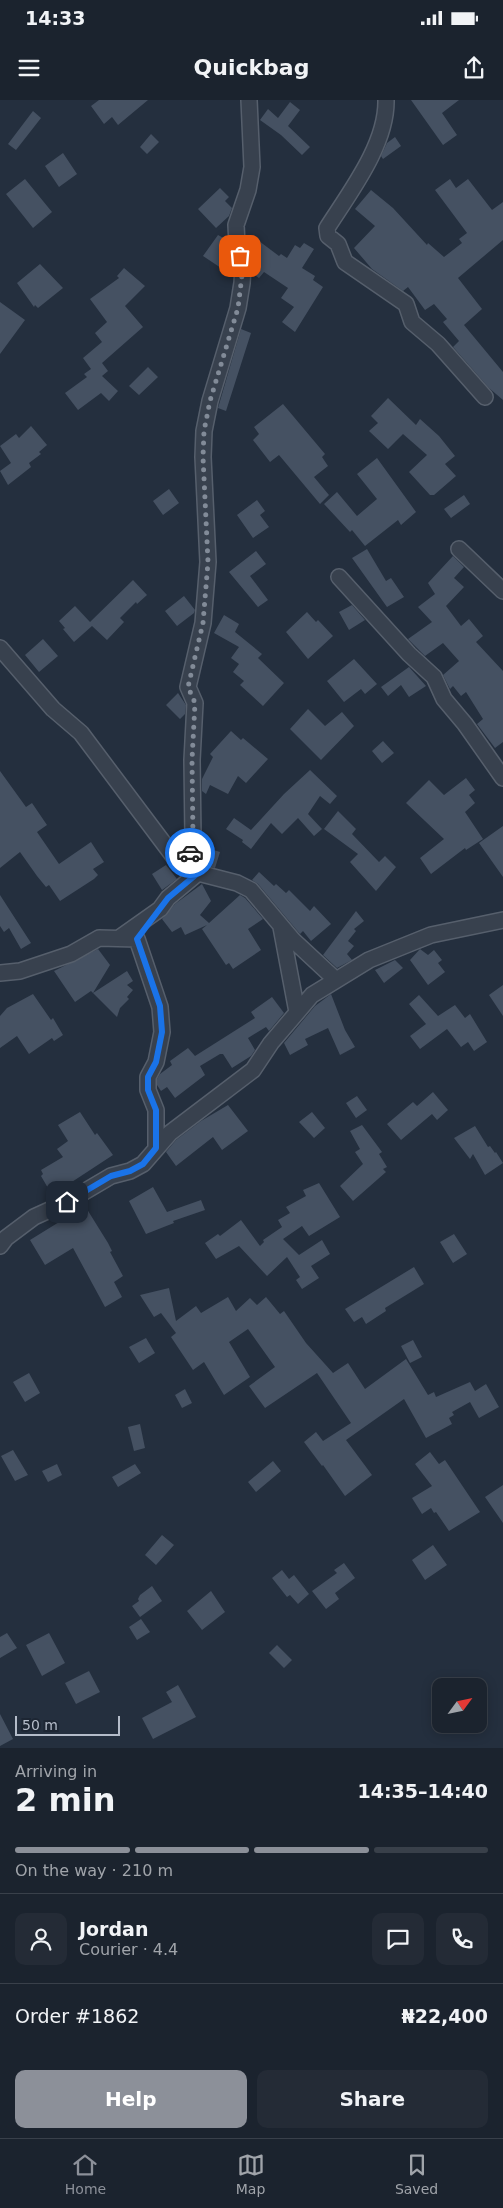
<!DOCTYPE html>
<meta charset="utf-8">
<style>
body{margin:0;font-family:"DejaVu Sans",sans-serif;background:#242b36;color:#f1f3f6;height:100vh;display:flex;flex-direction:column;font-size:19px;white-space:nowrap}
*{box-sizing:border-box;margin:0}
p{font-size:16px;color:#a0a4aa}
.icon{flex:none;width:28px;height:28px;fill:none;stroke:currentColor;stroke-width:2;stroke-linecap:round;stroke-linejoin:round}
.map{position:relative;height:1648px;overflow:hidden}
.panel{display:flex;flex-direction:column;background:#1b232e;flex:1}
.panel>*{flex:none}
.needle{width:32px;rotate:57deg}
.buttons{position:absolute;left:432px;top:1578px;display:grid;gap:10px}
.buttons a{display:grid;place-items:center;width:55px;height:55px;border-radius:10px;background:#1b232e;box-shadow:0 2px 12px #0003,0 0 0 1px #39404a;font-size:25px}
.scale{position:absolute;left:15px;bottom:12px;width:105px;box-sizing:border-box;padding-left:5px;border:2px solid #b4bcc9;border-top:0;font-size:14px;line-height:18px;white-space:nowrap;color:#b4bcc9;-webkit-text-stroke:4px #1d2633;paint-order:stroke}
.pin{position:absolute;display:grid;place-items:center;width:42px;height:42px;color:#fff;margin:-21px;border-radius:10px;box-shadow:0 2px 8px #0006}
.courier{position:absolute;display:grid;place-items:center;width:50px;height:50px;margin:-25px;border:4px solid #1a73e8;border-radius:50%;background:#fff;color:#222;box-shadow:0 1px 6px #0007}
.overview em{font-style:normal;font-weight:800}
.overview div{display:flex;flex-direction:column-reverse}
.overview{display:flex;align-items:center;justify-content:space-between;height:85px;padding:0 15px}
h1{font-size:32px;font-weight:800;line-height:38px}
.bar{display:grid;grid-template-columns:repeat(4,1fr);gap:8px 5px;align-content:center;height:60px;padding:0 15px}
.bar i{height:6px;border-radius:4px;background:#39404a}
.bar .current{background:#8c9099}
.bar p{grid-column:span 4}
.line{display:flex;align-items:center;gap:12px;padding:0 15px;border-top:1px solid #39404a}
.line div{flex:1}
.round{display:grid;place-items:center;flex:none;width:52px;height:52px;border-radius:10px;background:#242b36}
.cta{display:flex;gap:10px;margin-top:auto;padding:10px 15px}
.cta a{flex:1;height:58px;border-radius:10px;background:#8c9099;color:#fff;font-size:20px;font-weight:800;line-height:58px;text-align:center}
.cta a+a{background:#242b36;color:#f1f3f6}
.status{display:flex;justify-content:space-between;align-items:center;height:35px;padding:0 25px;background:#1b232e;direction:ltr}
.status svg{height:14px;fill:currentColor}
header{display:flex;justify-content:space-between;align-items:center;height:65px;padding:0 15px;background:#1b232e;font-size:22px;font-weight:800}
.menu{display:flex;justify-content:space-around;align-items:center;height:70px;border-top:1px solid #39404a;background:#1b232e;font-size:14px;color:#a0a4aa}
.menu a{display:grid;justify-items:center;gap:2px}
.menu .current{color:#8c9099}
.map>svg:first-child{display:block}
.building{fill:#455162}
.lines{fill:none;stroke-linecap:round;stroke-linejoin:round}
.minor-casing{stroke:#565f6c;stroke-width:18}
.minor{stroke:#38414e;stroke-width:15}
.done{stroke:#828b98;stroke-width:5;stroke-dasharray:0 9}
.route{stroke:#1a73e8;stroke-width:6}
</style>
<div class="status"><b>14:33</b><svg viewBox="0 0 49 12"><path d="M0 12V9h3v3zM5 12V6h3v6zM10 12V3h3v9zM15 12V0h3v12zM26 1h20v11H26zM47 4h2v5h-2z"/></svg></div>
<header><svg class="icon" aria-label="menu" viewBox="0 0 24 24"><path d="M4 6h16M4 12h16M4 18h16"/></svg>Quickbag<svg class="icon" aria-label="share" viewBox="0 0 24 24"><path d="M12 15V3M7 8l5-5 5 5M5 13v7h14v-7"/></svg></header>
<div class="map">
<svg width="503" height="1648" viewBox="0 0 503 1648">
<rect width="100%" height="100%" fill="#242f3e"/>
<path class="building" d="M99,0H148L118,25L112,17L104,24L91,6Z
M411,0H459L442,13L457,35L443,45Z
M290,2L300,10L288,26L310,47L302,55L281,35L260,20L268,9L278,18Z
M33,11L41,18L16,50L8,44Z
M151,34L159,42L147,54L140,47Z
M395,37L401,46L383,59L381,56L387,43Z
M63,53L77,74L59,87L45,66Z
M25,79L52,112L33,128L6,94Z
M450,79L456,88L468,79L492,110L503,102V140L458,178L482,209L464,225L503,272V300L489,288L453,247L459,241L443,222L447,219L434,204L425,210L408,187L403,191L372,169L354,148L375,126L355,109L371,90L393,108L427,145L428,143L444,157L462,143L459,139L467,133L435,90Z
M220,88L229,97L225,101L232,108L229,116L216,128L198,109Z
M218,135L227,140L221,159L226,153L230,157L234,168L233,176L203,156Z
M259,141L279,156L281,154L287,158L295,145L300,148L304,143L314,149L302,168L315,176L313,180L323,187L295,232L282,222L294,207L281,198L288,188L264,172L259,178L252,173L249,154Z
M40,164L63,188L38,208L35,205L34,207L17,183Z
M124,168L145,186L125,206L143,227L102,263L108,271L102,276L118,291L109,301L101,293L78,310L65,293L87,277L84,274L91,269L83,258L102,242L95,233L107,222L90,199L119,178L117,176Z
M0,202L25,220L0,254Z
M241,229L251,233L226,311L218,308Z
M148,267L158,277L139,295L129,286Z
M388,298L416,325L420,319L439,336L455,356L445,364L456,376L434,395H430L409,372L427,355L403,334L388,349L369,331L378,323L371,316Z
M283,304L325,354L322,357L328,366L314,377L329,395L320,404L279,355L270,362L253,340L259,334L254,327Z
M31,326L47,345L39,352L41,354L29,363L31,367L8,385L0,371L11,363L0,346L16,334L19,338Z
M377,358L416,412L401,425L398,420L365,446L352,430L350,432L324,404L337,392L357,416L377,399L357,374Z
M169,389L179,403L163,415L153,401Z
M464,395L470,404L451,418L444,409Z
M257,400L265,411L260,415L269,427L253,438L237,415Z
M367,449L386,481L391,478L404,497L387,507L352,458Z
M256,451L266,464L250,476L268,500L258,507L229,472Z
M453,456L464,467L454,478L464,487L446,506L461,526L469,519L483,536L476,542L503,571V642L495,648L477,624L483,619L466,592L461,596L453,586L450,589L443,575L459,561L443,543L425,556L408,539L432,522L418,507L435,494L428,483Z
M133,480L147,495L137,504L136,502L120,518L124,522L107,540L92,526L74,542L63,529L65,528L59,521L75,506L90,522Z
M184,496L195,510L194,513L177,526L165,511Z
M352,505L365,520L349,530L339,512Z
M307,512L316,522L318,520L333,536L308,559L286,532Z
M224,515L239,524L235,532L262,554L258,558L284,583L263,606L240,585L244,581L233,572L239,564L231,558L239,547L214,533Z
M43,539L58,556L39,572L25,555Z
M354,559L377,584L365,594L361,589L344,602L327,581Z
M409,567L426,586L409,597L401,585L388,596L381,587Z
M178,593L186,605L185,614L180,619L166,605Z
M308,609L325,626L342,612L354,626L321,660L290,629Z
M231,631L241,640L243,638L268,659L246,683L238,676L228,694L210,685L206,694L202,691V679L213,657L210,654Z
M383,641L394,653L382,663L372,651Z
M310,670L337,696L330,704L320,696L308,714L322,729L314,736L298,718L282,734L271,723L251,749L242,742L243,740L226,729L234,718L251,730L284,694Z
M0,671L26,707L32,703L47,725L37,732L59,764L91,742L104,762L93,769L98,775L94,779L60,801L49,785L46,787L37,776L20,752L0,768Z
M466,678L475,690L469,695L475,703L465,712L483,739L466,750L465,748L431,774L420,758L444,739L406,703L429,680L444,695Z
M338,711L356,729L352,734L379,762L385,756L396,767L376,791L350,762L358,754L324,729Z
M503,726V777L479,743Z
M201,746L220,752L215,768L204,765L200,755Z
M166,765L177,779L162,790L152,774Z
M259,772L274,786L276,784L286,793L289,790L310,811L314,806L331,824L311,841L303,831L300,834L258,784L252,780Z
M202,784L211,801L200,815L209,823L240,795L245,798L263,819L248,829L261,850L233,869L229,863L226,865L202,829L207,825L185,835L181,827L172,832L162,819L175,804Z
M0,795L31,843L21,849L9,828L4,832L0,826Z
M356,811L364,821L354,829L356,831L348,841L354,846L347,854L352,860L337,868L323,855Z
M98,849L110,865L93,893L91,891L75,902L54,871Z
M420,849L428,855L434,850L442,860L438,863L445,872L428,885L410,860Z
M395,860L403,868L384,883L375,870Z
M127,871L133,881L127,885L133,890L127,897L129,899L120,908L117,917L93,893Z
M503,885V916L489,895Z
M33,894L51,920L53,918L63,935L54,941L52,938L29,954L17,936L0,948V916L7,908Z
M331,894L345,930L355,947L340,955L328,928L305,939L308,945L290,955L284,943L315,906Z
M419,895L438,916L455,905L465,918L470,914L487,942L474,951L468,942L461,947L447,929L420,949L410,936L426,924L409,904Z
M272,897L284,913L269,931L266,927L248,938L255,950L251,956L232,968L223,954H220L200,966L205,975L175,998L167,987L161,991L157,985V979L160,974L172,965L170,961L188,948L195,956L255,918L251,912Z
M433,992L448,1010L437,1020L432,1014L401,1040L387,1024L413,1002L417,1006Z
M357,996L367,1010L356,1018L346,1003Z
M228,1005L248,1031L222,1050L213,1037L176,1066L166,1052L176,1040L201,1021Z
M80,1012L95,1035L97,1033L113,1055L52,1095L41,1076L43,1074L41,1070L63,1057L57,1049L68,1041L58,1025Z
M312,1012L325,1028L314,1038L299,1022Z
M362,1025L382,1052L379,1054L387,1067L383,1069L386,1072L353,1101L340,1086L363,1064L355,1052L360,1049L350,1031Z
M475,1026L488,1047L490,1046L495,1053L496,1052L503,1063L485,1075L473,1054L470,1059L454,1038Z
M319,1083L340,1117L309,1136L302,1126L283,1139L299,1155L322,1140L330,1154L311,1166L319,1178L302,1189L296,1180L300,1177L287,1157L267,1176L239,1146L216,1159L205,1143L218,1134L220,1136L241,1120L260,1146L264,1142L263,1140L282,1127L278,1120L290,1113L286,1107L306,1096L303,1090Z
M153,1087L167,1112L201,1100L205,1110L173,1121L174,1123L146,1134L129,1101Z
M85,1106L108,1143L112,1151L110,1152L123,1176L114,1182L122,1197L105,1207L73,1148L45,1165L30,1140Z
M454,1134L467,1154L453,1163L440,1142Z
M414,1167L424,1184L385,1208L386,1211L366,1224L362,1217L354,1222L345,1209Z
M169,1188L176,1221L196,1206L201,1213L228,1197L236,1211L250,1198L257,1205L266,1197L280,1214L284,1211L306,1243L333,1273L348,1263L365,1289L406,1259L428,1295L434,1292L436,1297L470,1282L475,1291L486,1284L499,1307L479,1318L470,1302L452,1312L454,1315L449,1318L452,1324L426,1338L404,1299L346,1340L372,1375L345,1396L323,1365L322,1366L304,1342L316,1332L323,1341L351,1323L317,1273L265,1308L249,1286L275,1267L248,1229L229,1242L250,1277L224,1295L204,1262L193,1270L171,1237L176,1233L161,1213L154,1217L140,1195Z
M146,1238L155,1253L139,1263L129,1247Z
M413,1240L422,1257L410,1263L401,1246Z
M29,1273L40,1293L25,1302L13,1282Z
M185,1289L192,1303L182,1308L175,1295Z
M140,1324L145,1348L134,1351L128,1327Z
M13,1350L28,1375L15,1381L1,1356Z
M430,1352L439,1364L445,1360L480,1412L449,1431L436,1412L434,1413L431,1408L422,1414L412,1398L432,1386L415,1364Z
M273,1361L281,1371L256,1392L248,1382Z
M57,1364L62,1375L48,1382L42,1371Z
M135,1364L141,1373L118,1387L112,1377Z
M503,1385V1423L485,1397Z
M162,1435L174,1445L156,1465L145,1455Z
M433,1445L447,1465L425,1480L412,1460Z
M344,1463L355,1478L335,1493L339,1499L326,1509L312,1491L337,1473L334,1470Z
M282,1470L289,1479L294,1475L309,1494L298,1504L290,1495L287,1497L272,1478Z
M152,1486L162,1501L140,1517L132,1506L139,1501L138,1499L140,1495Z
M211,1491L225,1512L202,1530L187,1511Z
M141,1519L150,1532L137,1540L129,1527Z
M7,1533L17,1548L0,1558V1537Z
M49,1533L65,1563L42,1576L26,1545Z
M277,1545L292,1560L284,1568L269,1553Z
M89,1571L100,1592L76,1604L65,1583Z
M178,1585L196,1617L153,1639L142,1618L172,1602L166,1592Z
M0,1614L13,1639L0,1646Z"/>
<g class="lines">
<defs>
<path id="minor" d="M249,0L252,67L248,90L236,125L237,145L243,167L242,183L238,208L210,301L204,331L203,357L208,462L203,523L188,587L195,603L192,660L193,737L190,757L198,773L237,783L251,790L293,840L336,880
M386,0C387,44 350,92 327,128L328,136L338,144L345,162L406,204L412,222L438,244L485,297
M459,449L503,491
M339,477L409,554L434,577L444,599L465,624L503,678
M0,548L53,609L81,633L174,757H190
M281,827L297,912
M119,838L160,809L168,798L198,773
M0,873L20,871L71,854L99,838L137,839L160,907L162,932L156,962L148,977V990L156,1010V1048
M0,1146L6,1138L34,1117L67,1102L111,1076L130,1071L143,1064L170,1033L253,970L271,943L312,895L369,860L431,835L503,820"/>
</defs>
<use href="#minor" class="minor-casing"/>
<use href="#minor" class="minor"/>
</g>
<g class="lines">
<path class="done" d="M190,753L193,737L192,660L195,603L188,587L203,523L208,462L203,357L204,331L210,301L238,208L243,167L240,156"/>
<path class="route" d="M67,1102L111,1076L130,1071L143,1064L156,1048V1010L148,990V977L156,962L162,932L160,906L137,839L168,798L198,773L190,757V753"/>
</g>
</svg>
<div class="buttons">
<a><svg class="needle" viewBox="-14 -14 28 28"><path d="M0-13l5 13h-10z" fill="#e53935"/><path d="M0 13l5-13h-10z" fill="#a0a4aa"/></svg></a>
</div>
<div class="scale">50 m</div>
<div class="pin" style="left:240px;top:156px;background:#ea580c"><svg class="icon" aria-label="bag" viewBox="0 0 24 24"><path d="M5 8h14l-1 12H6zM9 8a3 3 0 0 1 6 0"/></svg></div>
<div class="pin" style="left:67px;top:1102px;background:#1f2937"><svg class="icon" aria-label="home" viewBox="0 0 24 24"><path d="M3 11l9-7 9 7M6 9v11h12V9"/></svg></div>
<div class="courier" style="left:190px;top:753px"><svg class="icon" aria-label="car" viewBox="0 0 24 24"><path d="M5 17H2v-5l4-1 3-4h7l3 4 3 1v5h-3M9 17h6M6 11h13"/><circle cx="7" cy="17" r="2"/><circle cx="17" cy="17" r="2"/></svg></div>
</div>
<section class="panel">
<div class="overview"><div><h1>2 min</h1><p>Arriving in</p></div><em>14:35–14:40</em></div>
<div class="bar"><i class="current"></i><i class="current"></i><i class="current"></i><i></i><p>On the way · 210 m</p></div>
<div class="line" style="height:90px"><a class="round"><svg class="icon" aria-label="person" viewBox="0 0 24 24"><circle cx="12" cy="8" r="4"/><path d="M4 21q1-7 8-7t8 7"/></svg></a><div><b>Jordan</b><p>Courier · 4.4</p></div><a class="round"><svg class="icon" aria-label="chat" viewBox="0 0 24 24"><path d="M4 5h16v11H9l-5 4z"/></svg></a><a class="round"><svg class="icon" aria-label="phone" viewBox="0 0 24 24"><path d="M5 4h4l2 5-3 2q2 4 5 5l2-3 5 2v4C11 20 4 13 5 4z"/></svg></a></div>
<div class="line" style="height:65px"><div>Order #1862</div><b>₦22,400</b></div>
<div class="cta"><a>Help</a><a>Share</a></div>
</section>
<nav class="menu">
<a class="current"><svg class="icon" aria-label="home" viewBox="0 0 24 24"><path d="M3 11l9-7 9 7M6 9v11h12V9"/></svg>Home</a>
<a><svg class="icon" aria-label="map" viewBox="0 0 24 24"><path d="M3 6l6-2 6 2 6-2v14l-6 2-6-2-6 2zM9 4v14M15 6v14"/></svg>Map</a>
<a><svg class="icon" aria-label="saved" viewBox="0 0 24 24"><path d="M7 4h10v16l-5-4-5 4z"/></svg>Saved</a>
</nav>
